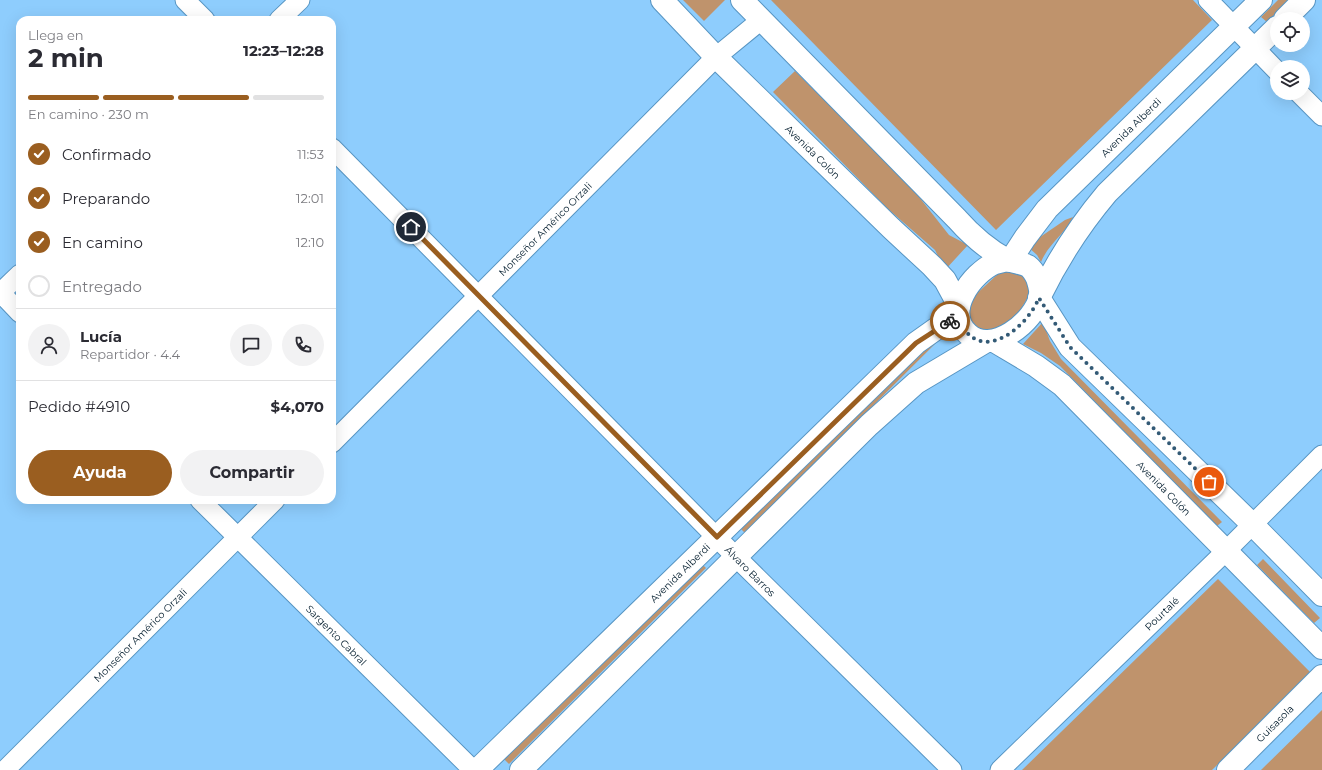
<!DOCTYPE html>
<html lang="es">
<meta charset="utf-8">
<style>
body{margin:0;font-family:Montserrat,sans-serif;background:#f2f2f3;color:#2b2b33;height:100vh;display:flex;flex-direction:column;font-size:15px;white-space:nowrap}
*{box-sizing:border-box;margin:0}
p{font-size:13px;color:#7c7c81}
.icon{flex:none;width:22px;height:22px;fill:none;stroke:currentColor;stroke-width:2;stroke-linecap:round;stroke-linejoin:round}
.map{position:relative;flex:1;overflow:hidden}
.drawer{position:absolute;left:16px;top:16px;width:320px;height:488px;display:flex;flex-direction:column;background:#fff;border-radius:12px;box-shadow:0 4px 16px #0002}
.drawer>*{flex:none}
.tools{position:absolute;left:1270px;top:12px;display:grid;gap:8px}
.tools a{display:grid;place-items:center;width:40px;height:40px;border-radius:50%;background:#fff;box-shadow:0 4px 16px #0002;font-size:20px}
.pin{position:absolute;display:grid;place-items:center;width:34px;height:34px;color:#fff;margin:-17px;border:2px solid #fff;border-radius:50%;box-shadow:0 1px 4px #0007}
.courier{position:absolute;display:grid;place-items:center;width:40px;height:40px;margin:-20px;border:3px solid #9a5e20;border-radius:50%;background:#fff;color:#222;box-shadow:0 1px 5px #0007}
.overview em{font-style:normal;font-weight:700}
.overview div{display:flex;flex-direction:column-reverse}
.overview{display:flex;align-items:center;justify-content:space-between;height:68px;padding:0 12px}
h1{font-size:26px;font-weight:700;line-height:30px}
.bar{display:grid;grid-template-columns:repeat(4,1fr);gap:6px 4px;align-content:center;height:48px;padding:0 12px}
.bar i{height:5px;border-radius:3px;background:#e1e1e2}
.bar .current{background:#9a5e20}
.bar p{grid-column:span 4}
.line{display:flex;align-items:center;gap:10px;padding:0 12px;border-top:1px solid #e1e1e2}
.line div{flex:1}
.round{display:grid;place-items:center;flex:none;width:42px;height:42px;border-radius:21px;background:#f2f2f3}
ol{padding:0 12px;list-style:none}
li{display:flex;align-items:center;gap:12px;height:44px}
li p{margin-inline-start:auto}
li .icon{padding:4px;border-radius:50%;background:#9a5e20;color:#fff;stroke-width:4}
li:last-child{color:#7c7c81}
li i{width:22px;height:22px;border:2px solid #e1e1e2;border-radius:50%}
.action{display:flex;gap:8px;margin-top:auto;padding:8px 12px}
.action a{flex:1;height:46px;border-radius:24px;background:#9a5e20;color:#fff;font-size:16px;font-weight:700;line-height:46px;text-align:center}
.action a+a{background:#f2f2f3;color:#2b2b33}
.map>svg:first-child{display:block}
.green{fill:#bf936c}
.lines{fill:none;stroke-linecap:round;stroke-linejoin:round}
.minor-casing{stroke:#5795c3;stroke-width:21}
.tertiary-casing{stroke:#5795c3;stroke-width:24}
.secondary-casing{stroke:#5795c3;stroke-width:24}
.minor{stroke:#fff;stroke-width:19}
.tertiary{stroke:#fff;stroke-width:22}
.secondary{stroke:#fff;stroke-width:22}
.done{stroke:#335a76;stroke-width:4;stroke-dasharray:0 7.2}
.route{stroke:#9a5e20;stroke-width:5}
.labels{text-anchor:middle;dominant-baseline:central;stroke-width:3;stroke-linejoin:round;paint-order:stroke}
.street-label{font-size:10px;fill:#021c2d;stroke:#d1e9fd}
</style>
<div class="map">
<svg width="1322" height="770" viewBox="0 0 1322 770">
<rect width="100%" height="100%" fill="#8ecdfd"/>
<path class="green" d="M683,0H725L704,21Z
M771,0H1193L1212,20L996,230Z
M1278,0H1289L1267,22L1261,17Z
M795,71L912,188L949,235L968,245L945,270L935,250L888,209L773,92Z
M1073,217C1065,234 1049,243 1041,262L1037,255L1027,246L1065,220Z
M1006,269L1025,275L1031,290C1025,305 1011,327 994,331C989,332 981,330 976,329L968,317L972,298L1000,272Z
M1043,322L1050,341L1061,359L1222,522L1217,526L1060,366L1041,353L1023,344Z
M938,331L943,336L745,533L740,528Z
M1263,559L1320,618L1314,623L1257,565Z
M701,563L706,568L509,764L504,759Z
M1218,579L1311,673L1212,770H1022Z
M1322,710V770H1261Z"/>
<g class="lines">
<defs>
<g id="minor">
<path d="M185,0L205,20"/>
<path d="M1208,0L1277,71"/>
<path d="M279,20L300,0"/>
<path d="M1299,93L1322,116"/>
<path id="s1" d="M332,148L736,557L952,770"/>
<path d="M0,292L20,313"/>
<path d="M0,293L20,274"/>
<path id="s2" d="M332,443L716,57L761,20"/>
<path id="s3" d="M200,500L473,770"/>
<path id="s4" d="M5,770L275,500"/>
<path id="s5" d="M1000,770L1225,552L1322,455"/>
</g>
<g id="tertiary">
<path id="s6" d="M662,0L716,57L891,228L932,266L945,280L959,306"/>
<path d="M742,0L957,219C972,236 987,249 1007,260"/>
<path id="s7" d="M1228,770L1322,676"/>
</g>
<g id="secondary">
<path d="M1285,19L1304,0"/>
<path d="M1007,260C1014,262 1021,263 1028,266C1032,269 1035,274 1037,278C1039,284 1041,290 1040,296C1035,322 991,356 968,334C943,312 972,273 995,263C999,262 1003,261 1007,260Z"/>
<path id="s8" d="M1010,261L1025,238L1047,209L1261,0"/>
<path d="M1040,296C1058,259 1080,225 1107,193L1277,27"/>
<path d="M1039,298L1070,347L1252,524L1322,595"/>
<path id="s9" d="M994,341L1036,366L1062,385L1322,648"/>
<path id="s10" d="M477,770L916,343L940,326L958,317"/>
<path d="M521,770L869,425L916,383L985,342"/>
</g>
</defs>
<use href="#minor" class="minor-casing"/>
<use href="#tertiary" class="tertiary-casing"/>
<use href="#secondary" class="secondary-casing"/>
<use href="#minor" class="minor"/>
<use href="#tertiary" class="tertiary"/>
<use href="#secondary" class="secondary"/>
</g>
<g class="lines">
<path class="done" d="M950,321L958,317C977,367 1025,331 1039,298L1070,347L1209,482"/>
<path class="route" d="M411,227L717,537L916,343L950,321"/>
</g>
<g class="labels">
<g class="street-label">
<text stroke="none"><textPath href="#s8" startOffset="181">Avenida Alberdi</textPath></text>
<text stroke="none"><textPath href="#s6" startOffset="214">Avenida Colón</textPath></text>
<text stroke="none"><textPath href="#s2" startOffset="302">Monseñor Américo Orzali</textPath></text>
<text stroke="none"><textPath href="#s9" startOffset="226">Avenida Colón</textPath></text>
<text stroke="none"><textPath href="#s1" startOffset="595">Álvaro Barros</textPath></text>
<text stroke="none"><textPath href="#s10" startOffset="283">Avenida Alberdi</textPath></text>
<text stroke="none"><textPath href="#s5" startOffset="225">Pourtalé</textPath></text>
<text stroke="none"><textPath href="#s4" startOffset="191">Monseñor Américo Orzali</textPath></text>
<text stroke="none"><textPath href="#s3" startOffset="192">Sargento Cabral</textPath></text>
<text stroke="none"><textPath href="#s7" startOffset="66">Guisasola</textPath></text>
</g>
</g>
</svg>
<div class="tools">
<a><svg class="icon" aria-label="locate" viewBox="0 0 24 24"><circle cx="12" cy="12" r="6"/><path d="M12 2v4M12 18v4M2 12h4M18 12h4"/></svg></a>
<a><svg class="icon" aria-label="layers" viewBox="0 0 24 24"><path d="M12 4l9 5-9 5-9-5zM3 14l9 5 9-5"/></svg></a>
</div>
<div class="pin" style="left:1209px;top:482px;background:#ea580c"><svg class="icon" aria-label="bag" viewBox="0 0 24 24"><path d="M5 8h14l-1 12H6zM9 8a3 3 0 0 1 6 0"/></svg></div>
<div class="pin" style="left:411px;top:227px;background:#1f2937"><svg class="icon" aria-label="home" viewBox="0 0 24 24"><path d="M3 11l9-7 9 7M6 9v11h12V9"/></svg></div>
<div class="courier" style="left:950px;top:321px"><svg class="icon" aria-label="bike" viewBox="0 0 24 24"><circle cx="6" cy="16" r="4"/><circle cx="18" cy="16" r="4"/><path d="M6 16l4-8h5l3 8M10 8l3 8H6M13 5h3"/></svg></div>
<section class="drawer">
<div class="overview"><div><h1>2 min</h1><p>Llega en</p></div><em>12:23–12:28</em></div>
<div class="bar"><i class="current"></i><i class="current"></i><i class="current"></i><i></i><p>En camino · 230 m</p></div>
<ol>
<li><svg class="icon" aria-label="check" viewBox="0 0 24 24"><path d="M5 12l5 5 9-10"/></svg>Confirmado<p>11:53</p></li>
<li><svg class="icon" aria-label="check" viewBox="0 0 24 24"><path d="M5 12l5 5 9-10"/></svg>Preparando<p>12:01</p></li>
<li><svg class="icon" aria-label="check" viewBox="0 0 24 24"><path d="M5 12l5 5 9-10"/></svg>En camino<p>12:10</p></li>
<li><i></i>Entregado</li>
</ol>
<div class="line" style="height:72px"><a class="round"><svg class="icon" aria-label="person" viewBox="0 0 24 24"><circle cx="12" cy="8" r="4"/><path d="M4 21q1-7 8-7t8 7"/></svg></a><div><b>Lucía</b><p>Repartidor · 4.4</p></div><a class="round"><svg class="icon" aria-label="chat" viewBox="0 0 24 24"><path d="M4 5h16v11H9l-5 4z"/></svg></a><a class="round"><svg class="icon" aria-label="phone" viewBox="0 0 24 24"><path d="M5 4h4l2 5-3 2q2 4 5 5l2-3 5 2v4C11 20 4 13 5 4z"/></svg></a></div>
<div class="line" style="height:52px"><div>Pedido #4910</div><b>$4,070</b></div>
<div class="action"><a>Ayuda</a><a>Compartir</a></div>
</section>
</div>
